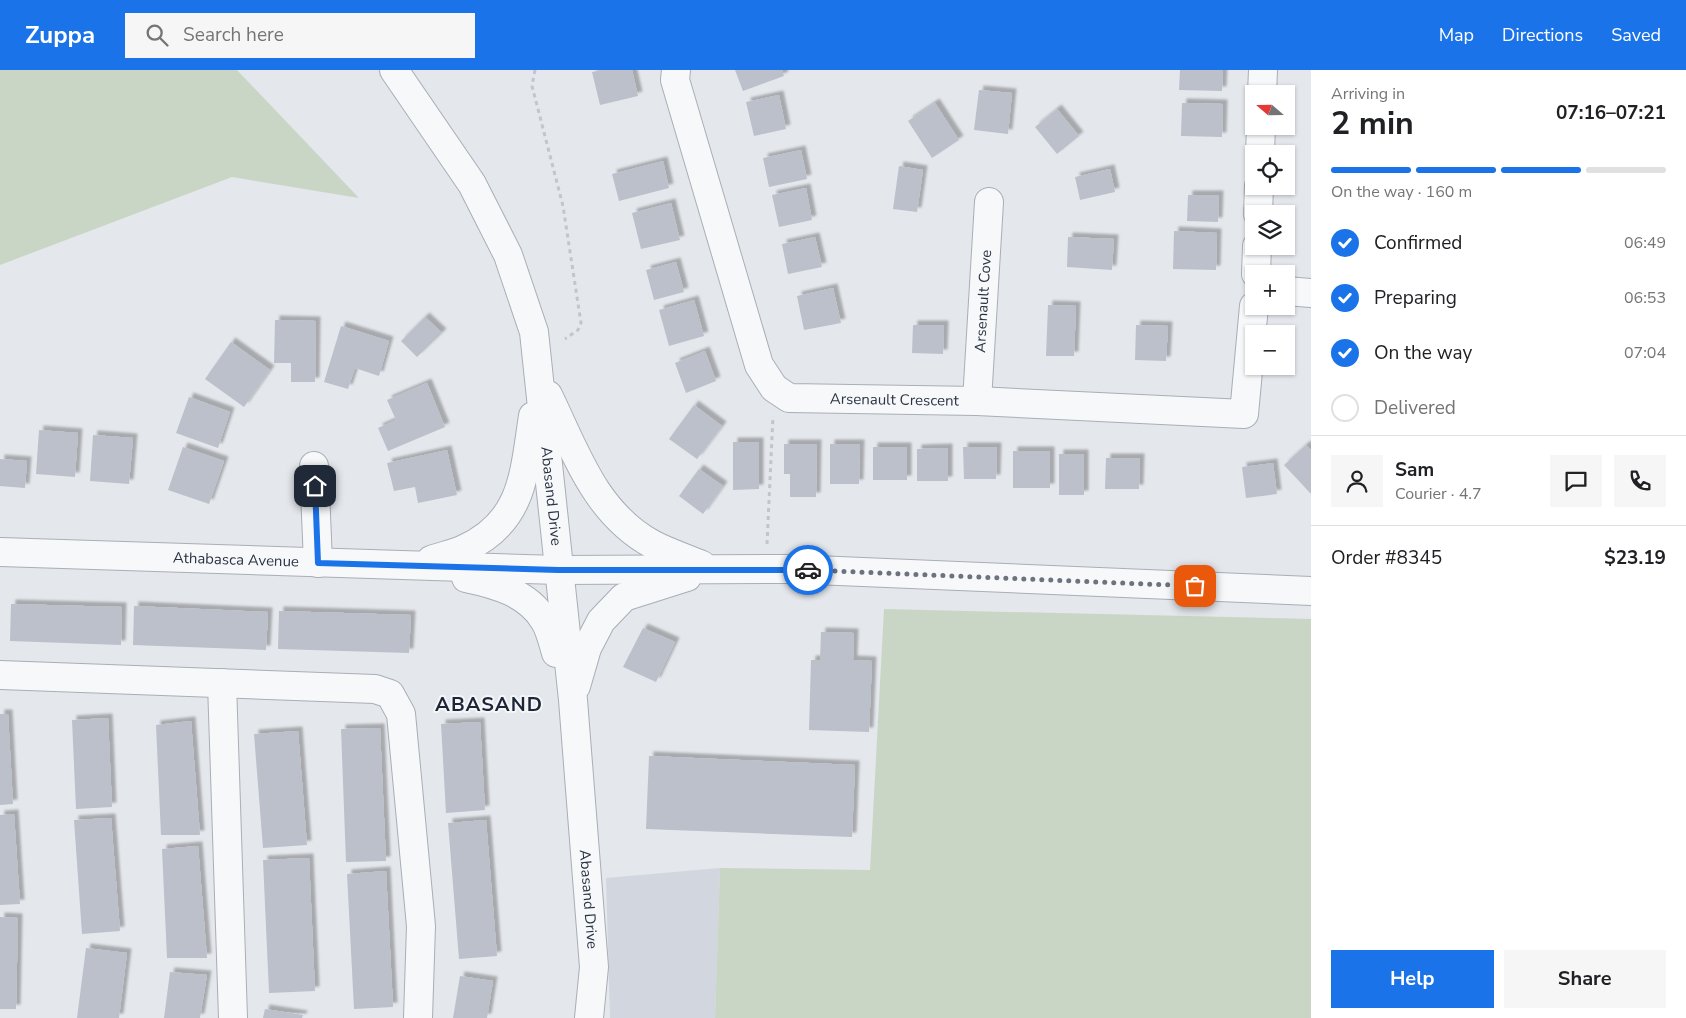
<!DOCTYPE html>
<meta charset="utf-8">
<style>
body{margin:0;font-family:"Nunito Sans",sans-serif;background:#f6f6f6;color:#202124;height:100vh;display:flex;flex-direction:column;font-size:19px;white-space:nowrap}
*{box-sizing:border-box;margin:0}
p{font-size:16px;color:#757577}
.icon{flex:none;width:28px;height:28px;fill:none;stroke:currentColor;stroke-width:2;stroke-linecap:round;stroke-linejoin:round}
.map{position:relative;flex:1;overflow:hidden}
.drawer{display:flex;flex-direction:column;background:#fff;width:375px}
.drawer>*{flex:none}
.needle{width:32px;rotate:290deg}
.fabs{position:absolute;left:1245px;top:15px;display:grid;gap:10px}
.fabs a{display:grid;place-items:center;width:50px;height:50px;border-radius:0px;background:#fff;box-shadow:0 1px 4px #0004;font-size:25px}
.pin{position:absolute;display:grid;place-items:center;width:42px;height:42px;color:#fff;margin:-21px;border-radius:10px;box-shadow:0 2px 8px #0006}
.courier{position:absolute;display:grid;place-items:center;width:50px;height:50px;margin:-25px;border:4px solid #1a73e8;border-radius:50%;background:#fff;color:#222;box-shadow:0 1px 6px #0007}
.headline em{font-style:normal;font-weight:700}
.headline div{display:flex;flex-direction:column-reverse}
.headline{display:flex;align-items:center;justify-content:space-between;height:85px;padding:0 20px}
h1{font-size:32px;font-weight:700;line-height:38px}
.bar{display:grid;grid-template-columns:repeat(4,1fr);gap:8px 5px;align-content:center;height:60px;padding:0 20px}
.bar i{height:6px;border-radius:4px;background:#e0e0e0}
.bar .active{background:#1a73e8}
.bar p{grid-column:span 4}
.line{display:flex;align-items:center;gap:12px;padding:0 20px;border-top:1px solid #e0e0e0}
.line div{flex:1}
.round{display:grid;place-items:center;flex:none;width:52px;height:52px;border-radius:0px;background:#f6f6f6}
ol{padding:0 20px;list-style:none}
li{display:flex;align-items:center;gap:15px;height:55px}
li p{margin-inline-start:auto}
li .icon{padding:5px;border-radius:50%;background:#1a73e8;color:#fff;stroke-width:4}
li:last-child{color:#757577}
li i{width:28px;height:28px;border:2px solid #e0e0e0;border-radius:50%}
.action{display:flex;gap:10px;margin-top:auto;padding:10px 20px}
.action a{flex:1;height:58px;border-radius:0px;background:#1a73e8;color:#fff;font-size:20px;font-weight:700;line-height:58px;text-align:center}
.action a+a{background:#f6f6f6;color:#202124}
header{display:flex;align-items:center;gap:30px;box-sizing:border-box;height:70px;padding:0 25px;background:#1a73e8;color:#fff}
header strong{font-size:24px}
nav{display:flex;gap:28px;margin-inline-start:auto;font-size:18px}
.search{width:350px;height:45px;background:#f6f6f6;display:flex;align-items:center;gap:12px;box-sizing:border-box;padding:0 18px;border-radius:0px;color:#757577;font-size:19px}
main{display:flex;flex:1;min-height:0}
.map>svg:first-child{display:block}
.built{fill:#d2d6de}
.green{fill:#c9d6c5}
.building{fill:#bbc0ca;filter:url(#shadow)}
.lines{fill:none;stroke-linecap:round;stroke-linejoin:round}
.minor-casing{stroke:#a9aeb7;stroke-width:30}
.path{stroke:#c2c5cb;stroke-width:3;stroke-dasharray:4 4;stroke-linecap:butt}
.minor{stroke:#f7f8fa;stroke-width:28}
.done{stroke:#6c737f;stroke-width:5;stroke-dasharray:0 9}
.route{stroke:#1a73e8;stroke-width:6}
.labels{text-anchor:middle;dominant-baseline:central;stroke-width:4;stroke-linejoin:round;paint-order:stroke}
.street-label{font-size:15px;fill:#2b3445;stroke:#f4f6f9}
.district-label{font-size:20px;font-weight:bold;letter-spacing:1px;fill:#1d2536;stroke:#f4f6f9}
</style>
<header>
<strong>Zuppa</strong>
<div class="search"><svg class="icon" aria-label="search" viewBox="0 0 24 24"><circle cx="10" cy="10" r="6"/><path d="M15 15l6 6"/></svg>Search here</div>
<nav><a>Map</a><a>Directions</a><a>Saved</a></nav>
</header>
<main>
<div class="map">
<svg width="1311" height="948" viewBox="0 0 1311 948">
<defs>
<filter id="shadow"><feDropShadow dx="4.5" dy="-4.5" stdDeviation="1" flood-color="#0004"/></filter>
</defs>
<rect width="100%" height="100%" fill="#e4e7ec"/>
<path class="built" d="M720,798L715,948H610L606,808Z"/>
<path class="green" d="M0,0H237L359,128L232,107L0,195Z
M884,539L1311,549V948H715L720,798L870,800Z"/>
<path class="building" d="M602,0H632L638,26L600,35L592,2Z
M735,0H782L784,6L743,21Z
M1180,0H1223L1222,21L1179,20Z
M979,20L1012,23L1008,64L974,60Z
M779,25L786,59L754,66L746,32Z
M935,33L959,70L932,88L908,51Z
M1182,33L1223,34L1222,67L1181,66Z
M1057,39L1079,66L1057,84L1035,57Z
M801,80L807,109L769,117L763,88Z
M663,91L669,118L619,131L612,104Z
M899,96L923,100L917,142L893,139Z
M1110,99L1115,122L1080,130L1075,107Z
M806,118L812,150L779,157L772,125Z
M1188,125H1219L1218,152L1187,151Z
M671,133L680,170L641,179L632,143Z
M1174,161L1217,163L1216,200L1173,199Z
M815,167L822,197L788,204L782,174Z
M1068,167L1114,169L1112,200L1067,197Z
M676,192L684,222L654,230L646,200Z
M833,218L841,253L804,260L797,226Z
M694,230L704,266L669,276L659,240Z
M1048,235L1076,236L1074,286H1046Z
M425,247L442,263L417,287L401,271Z
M275,250L316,251L315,312H291V293H274Z
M913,255H944L943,284L912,283Z
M1136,255L1168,256L1166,291L1135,290Z
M341,256L389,271L379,306L355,298L348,319L324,312Z
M231,272L270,300L244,337L205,309Z
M705,281L716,311L686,323L675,293Z
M427,313L445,357L388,381L378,358L396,350L387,330Z
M189,327L230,342L218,378L176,363Z
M694,335L722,356L697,389L669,369Z
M39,360L78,363L75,407L36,404Z
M93,365L133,368L129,414L90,411Z
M733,372H759V419L733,420Z
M784,374H817L816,427H790V404H784Z
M830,374H860L859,414H830Z
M1306,375L1311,380V424L1284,395Z
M183,377L224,391L209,434L168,420Z
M873,377H907V410H873Z
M963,377H997L996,409H964Z
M948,378V411H917V379Z
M447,380L457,425L418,433L415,417L394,421L387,393Z
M1013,381H1050V418H1013Z
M1059,384H1084V425H1059Z
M1106,388H1140L1139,419H1105Z
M0,389L27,391L25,418L0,416Z
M1273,393L1277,424L1246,428L1242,397Z
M699,399L723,416L703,444L679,426Z
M11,534L122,537L121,575L10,571Z
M134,536L268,542L266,580L133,575Z
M279,541L411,545L409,583L278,579Z
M643,558L675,572L656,612L623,597Z
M821,562L854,563L853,590L872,591L869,662L809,660L811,590H820Z
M0,644H8L13,734L0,735Z
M108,648L112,737L76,739L72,650Z
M191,651L200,765H161L156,655Z
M480,652L485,740L446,743L441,654Z
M380,658L386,791L346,792L341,659Z
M298,661L307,775L263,778L254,664Z
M649,686L855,695L852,767L646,759Z
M14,744L20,834L0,835V745Z
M111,748L120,861L82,864L74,750Z
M486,750L497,886L459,889L448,753Z
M198,776L207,888H167L162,779Z
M309,788L315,921L269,923L263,790Z
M386,801L393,937L354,939L347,804Z
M0,847L18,848L16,939H0Z
M86,878L127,883L119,948H77Z
M170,902L207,905L200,948H164Z
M460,906L493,911L487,948H453Z
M265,939L303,945L302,948H263Z"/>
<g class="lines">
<defs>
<g id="minor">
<path id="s1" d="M394,0L472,114L508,185L534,262L573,630L594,897L589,948"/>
<path id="s2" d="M676,0L675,10L759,295L774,318L789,328L977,331L1244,344L1254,236"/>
<path d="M1262,24L1263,0"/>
<path d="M1260,84L1261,56"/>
<path d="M1258,144L1259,116"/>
<path d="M1256,204L1257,176"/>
<path d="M1286,221L1311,223"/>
<path d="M548,325C575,380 594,442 652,474C667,482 685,488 702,495"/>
<path id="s3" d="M977,331L989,132"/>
<path d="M314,396L318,493"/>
<path id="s4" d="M0,482L558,500L791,499L1311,521"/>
<path d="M431,490C441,486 454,484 464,479C524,452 524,403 533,346"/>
<path d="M466,508C495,514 528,523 544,550C550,559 553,573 556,583"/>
<path d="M0,605L375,619L390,624L401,644L421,856L418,948"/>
<path d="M222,613L233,948"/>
<path d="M576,616L587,578L601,551L624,527L687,507"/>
</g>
</defs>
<use href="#minor" class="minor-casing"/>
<path class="path" d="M535,0L532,16L563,136L581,253L578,260L565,269
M767,474L773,346"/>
<use href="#minor" class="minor"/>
</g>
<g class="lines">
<path class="done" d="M808,500L1195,516"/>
<path class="route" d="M315,416L318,493L558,500H808"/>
</g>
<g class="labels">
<g class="street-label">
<text stroke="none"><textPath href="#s3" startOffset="100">Arsenault Cove</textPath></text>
<text stroke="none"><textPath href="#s2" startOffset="458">Arsenault Crescent</textPath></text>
<text stroke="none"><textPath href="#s1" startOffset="464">Abasand Drive</textPath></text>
<text stroke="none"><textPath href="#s4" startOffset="236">Athabasca Avenue</textPath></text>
<text stroke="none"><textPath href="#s1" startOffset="869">Abasand Drive</textPath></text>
</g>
<g class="district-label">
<text x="489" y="634">ABASAND</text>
</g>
</g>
</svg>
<div class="fabs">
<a><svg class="needle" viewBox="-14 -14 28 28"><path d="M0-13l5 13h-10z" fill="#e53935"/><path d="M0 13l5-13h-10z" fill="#757577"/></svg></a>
<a><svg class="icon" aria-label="locate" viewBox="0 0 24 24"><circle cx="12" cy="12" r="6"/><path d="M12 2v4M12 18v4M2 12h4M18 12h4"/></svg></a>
<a><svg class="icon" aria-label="layers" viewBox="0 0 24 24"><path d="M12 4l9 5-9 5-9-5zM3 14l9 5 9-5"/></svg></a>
<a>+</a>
<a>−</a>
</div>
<div class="pin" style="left:1195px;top:516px;background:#ea580c"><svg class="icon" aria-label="bag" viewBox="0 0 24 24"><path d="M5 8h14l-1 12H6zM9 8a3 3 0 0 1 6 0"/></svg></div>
<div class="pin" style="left:315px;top:416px;background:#1f2937"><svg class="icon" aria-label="home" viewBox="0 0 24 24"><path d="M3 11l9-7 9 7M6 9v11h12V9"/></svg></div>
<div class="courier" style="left:808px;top:500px"><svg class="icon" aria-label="car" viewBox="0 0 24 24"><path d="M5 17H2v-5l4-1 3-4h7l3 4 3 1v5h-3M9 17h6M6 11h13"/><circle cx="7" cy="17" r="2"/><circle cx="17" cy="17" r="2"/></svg></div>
</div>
<section class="drawer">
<div class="headline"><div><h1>2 min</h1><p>Arriving in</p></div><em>07:16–07:21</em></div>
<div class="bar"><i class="active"></i><i class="active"></i><i class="active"></i><i></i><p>On the way · 160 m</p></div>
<ol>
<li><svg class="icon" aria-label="check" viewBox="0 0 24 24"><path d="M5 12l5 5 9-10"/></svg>Confirmed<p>06:49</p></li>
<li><svg class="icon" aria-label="check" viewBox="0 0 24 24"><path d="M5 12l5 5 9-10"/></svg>Preparing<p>06:53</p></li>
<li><svg class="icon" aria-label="check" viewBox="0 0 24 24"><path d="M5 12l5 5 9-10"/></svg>On the way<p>07:04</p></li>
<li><i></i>Delivered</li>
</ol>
<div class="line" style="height:90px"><a class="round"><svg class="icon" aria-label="person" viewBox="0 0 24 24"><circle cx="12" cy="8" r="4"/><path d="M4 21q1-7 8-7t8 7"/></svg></a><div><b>Sam</b><p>Courier · 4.7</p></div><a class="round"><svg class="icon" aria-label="chat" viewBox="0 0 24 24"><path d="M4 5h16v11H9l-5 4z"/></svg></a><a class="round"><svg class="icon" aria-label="phone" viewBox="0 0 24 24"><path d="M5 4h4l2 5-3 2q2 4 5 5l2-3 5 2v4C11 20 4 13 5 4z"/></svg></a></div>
<div class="line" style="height:65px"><div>Order #8345</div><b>$23.19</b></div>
<div class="action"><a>Help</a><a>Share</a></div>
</section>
</main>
